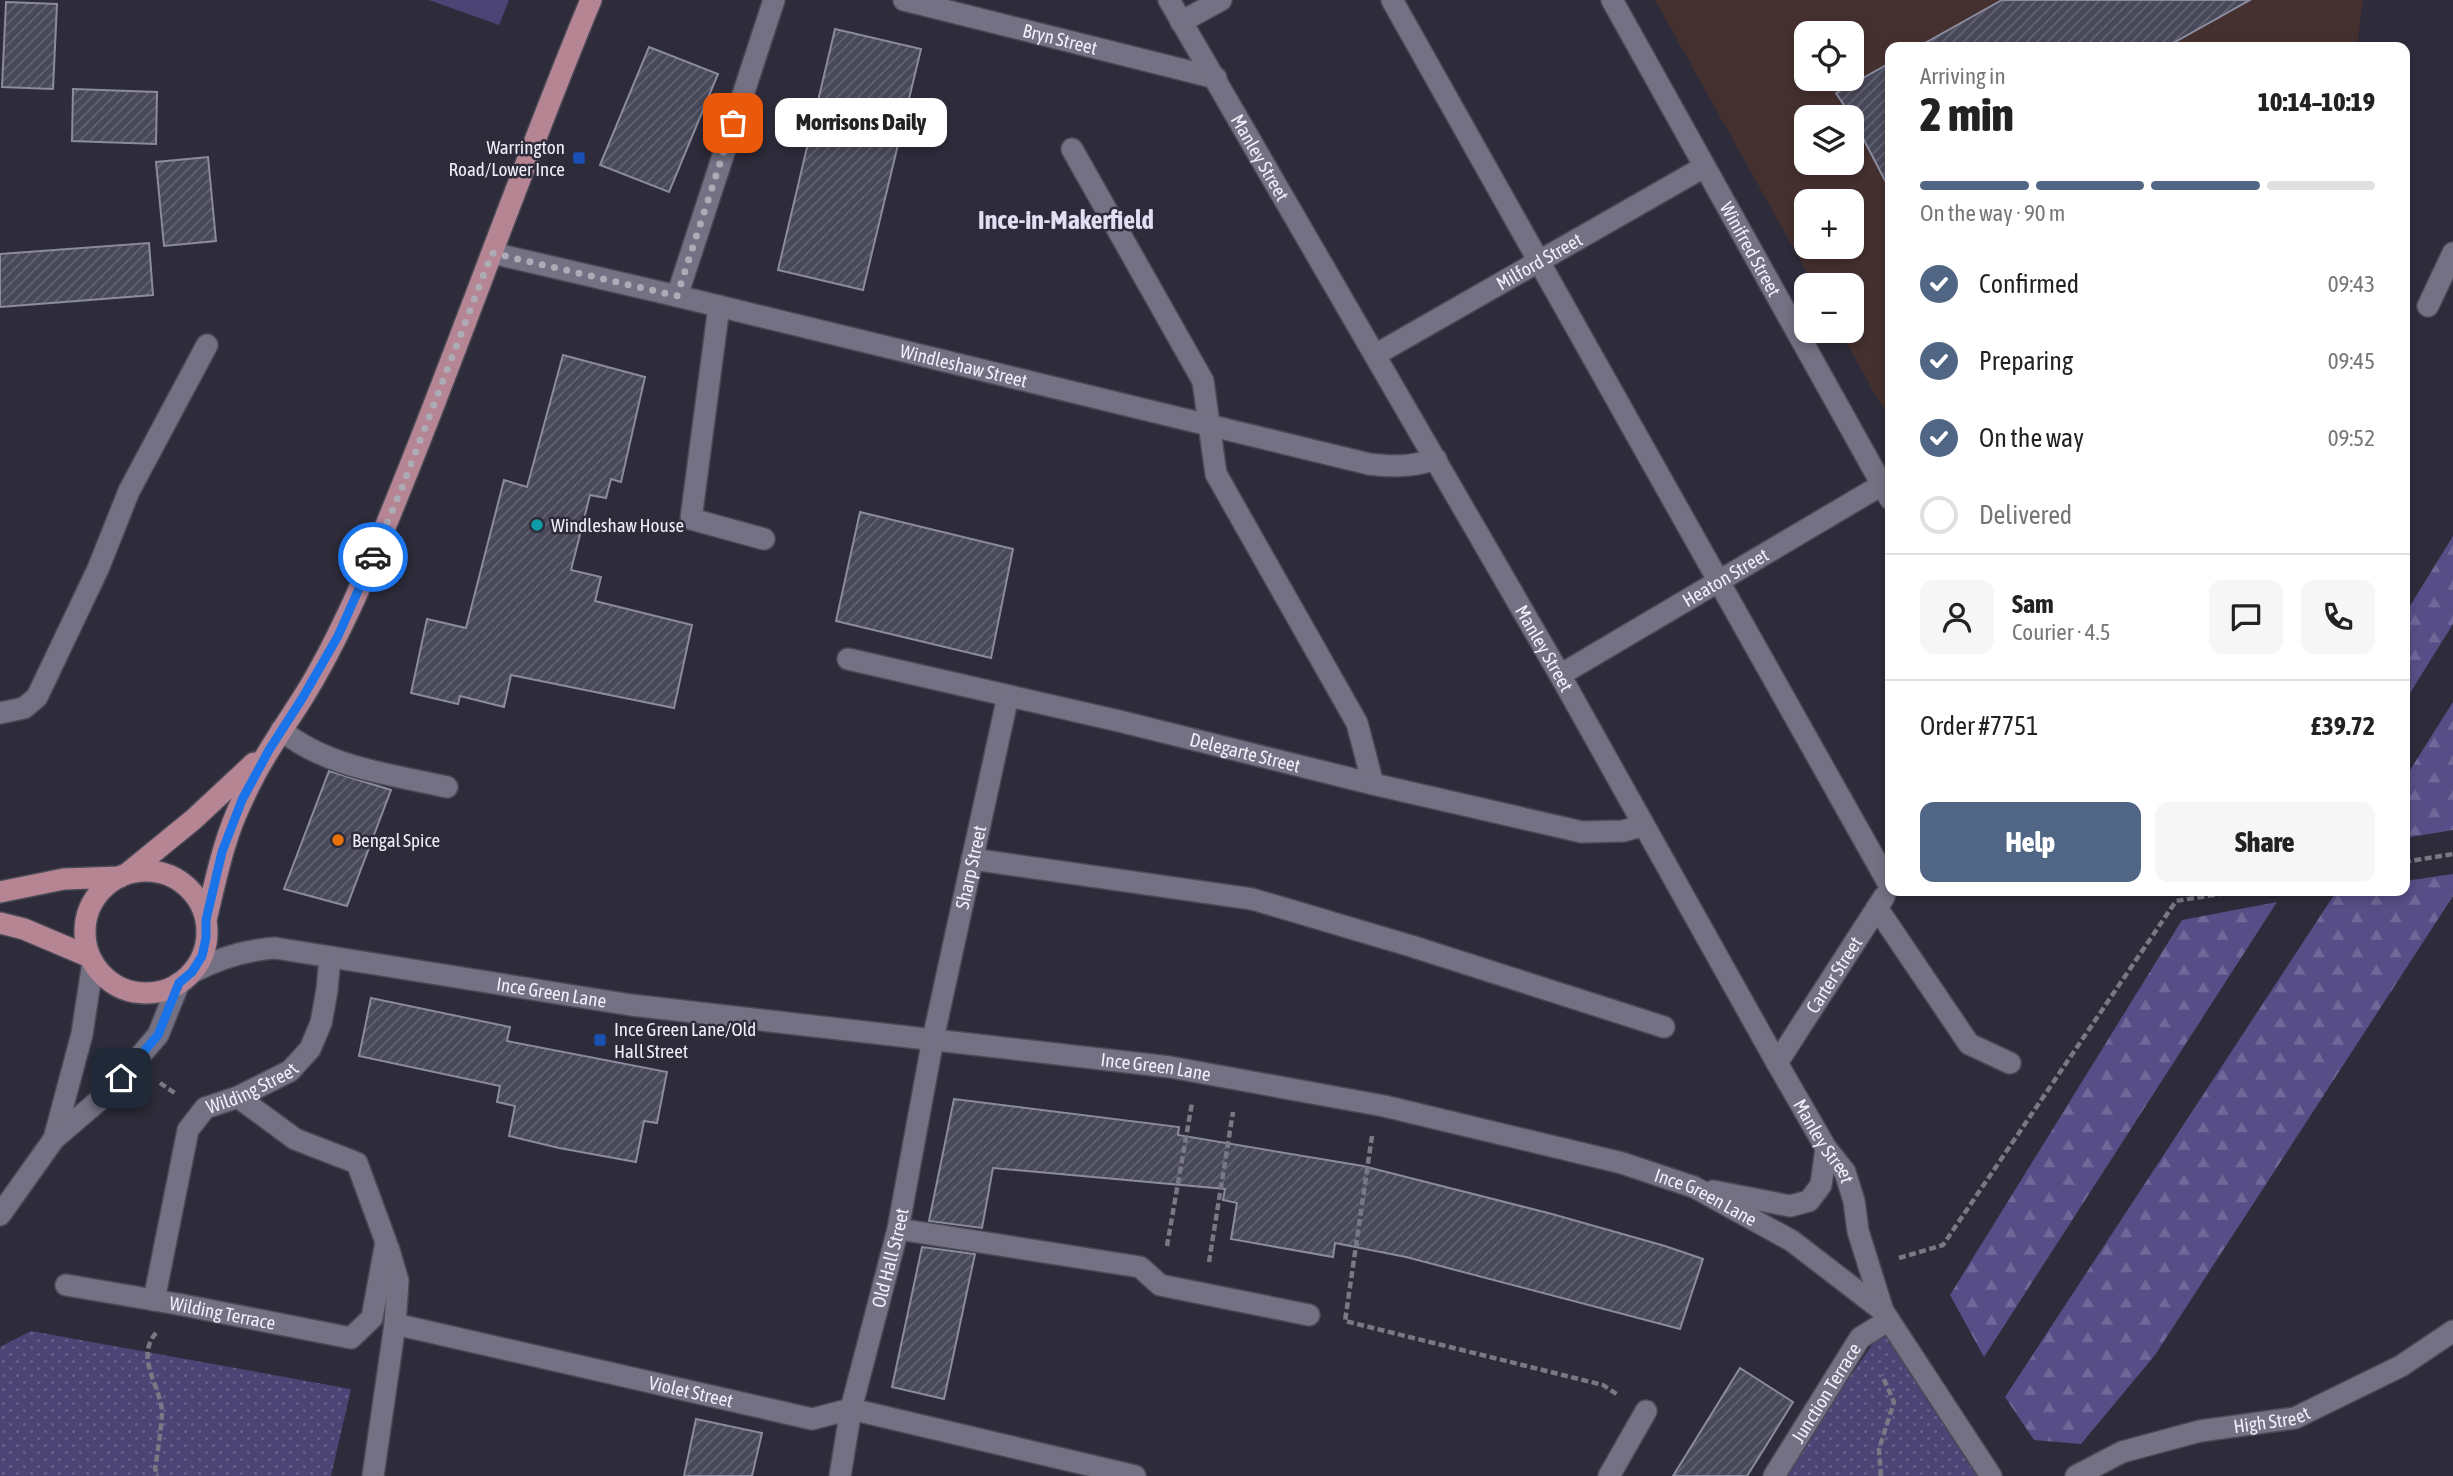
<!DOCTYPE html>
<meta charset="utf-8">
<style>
body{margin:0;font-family:"Asap Condensed",sans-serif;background:#f6f6f6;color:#222;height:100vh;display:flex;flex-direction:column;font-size:26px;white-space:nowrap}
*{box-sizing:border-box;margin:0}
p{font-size:23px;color:#767676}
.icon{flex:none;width:38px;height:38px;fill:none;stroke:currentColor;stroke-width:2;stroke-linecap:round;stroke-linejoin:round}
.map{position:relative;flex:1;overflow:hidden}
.side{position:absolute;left:1885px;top:42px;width:525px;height:854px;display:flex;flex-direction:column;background:#fff;border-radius:14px;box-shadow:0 4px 10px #0003}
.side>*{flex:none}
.controls{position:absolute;left:1794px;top:21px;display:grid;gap:14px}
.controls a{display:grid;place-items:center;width:70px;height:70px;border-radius:14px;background:#fff;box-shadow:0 4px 10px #0003;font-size:35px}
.pin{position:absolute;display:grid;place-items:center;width:60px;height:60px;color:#fff;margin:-30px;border-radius:14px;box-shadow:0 4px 10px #0006}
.courier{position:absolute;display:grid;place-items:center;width:70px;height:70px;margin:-35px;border:5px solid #1a73e8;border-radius:50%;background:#fff;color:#222;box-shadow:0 2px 9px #0007}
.bubble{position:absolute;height:49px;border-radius:14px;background:#fff;box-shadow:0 4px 10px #0003;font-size:23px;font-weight:800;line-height:49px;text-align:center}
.headline em{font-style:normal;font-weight:800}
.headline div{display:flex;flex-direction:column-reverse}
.headline{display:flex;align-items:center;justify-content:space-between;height:119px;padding:0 35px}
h1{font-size:46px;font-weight:800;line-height:52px}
.bar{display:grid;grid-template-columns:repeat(4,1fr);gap:10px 7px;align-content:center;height:84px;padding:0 35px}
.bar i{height:9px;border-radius:5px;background:#e0e0e0}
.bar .active{background:#506684}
.bar p{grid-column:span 4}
.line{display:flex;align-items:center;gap:18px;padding:0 35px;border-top:2px solid #e0e0e0}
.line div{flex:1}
.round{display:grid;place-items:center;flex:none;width:74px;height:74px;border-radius:14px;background:#f6f6f6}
ol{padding:0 35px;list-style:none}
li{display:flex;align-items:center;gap:21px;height:77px}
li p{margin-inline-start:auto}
li .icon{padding:7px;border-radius:50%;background:#506684;color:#fff;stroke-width:4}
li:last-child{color:#767676}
li i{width:38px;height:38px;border:4px solid #e0e0e0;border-radius:50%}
.action{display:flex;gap:14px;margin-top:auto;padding:14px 35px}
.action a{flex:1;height:80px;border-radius:14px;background:#506684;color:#fff;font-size:28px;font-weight:800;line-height:80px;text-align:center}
.action a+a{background:#f6f6f6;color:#222}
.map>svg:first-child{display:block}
.education{fill:#44302f;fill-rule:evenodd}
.grass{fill:url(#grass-dots)}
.forest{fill:url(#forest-firs)}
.park{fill:#4c4474}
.building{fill:url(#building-hatch);stroke:#8a8b9e;stroke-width:2}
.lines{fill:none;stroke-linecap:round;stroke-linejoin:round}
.minor-casing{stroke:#4a4956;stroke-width:24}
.major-casing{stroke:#4a4956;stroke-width:24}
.path{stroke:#797885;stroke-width:4.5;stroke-dasharray:7 3.5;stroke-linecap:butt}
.minor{stroke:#737183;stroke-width:21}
.major{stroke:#b68594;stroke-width:21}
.done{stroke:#acabb6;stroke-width:7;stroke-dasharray:0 12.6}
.route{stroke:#1a73e8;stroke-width:9}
.transit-dot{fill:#1a4fb4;stroke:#2e2c3b;stroke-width:2.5}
.culture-dot{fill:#0f9aa8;stroke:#2e2c3b;stroke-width:2.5}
.food-dot{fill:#e8710a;stroke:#2e2c3b;stroke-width:2.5}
.labels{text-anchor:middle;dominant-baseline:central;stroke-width:5;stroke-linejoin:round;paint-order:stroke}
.street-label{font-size:19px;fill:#f0eff9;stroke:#2e2c3b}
.poi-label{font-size:19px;fill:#f0eff9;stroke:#2e2c3b;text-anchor:start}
.district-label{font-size:26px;font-weight:bold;fill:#e0dff3;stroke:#2e2c3b}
</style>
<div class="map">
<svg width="2453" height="1476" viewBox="0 0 2453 1476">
<defs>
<pattern id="grass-dots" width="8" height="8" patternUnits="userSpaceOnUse" patternTransform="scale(1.75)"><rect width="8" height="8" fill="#4c4474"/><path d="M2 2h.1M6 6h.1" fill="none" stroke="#665f89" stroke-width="1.8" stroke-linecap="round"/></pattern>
<pattern id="forest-firs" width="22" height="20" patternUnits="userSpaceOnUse" patternTransform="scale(1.75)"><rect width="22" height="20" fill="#584e87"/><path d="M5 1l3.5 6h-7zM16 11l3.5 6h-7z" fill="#706899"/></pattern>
<pattern id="building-hatch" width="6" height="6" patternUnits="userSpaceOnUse" patternTransform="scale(1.75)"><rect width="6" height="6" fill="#484859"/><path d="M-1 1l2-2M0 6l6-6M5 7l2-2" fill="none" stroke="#636372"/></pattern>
</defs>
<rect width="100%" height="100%" fill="#2e2c3b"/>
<path class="education" d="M1655,0H2363L2357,47H1890V421L1840,331H1852V285H1814ZM1806,33H1852V79H1806ZM1806,117H1852V163H1806ZM1806,201H1852V247H1806Z"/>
<path class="grass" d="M1889,1320L1991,1476H1782Z
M31,1331L351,1389L331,1476H0V1347Z"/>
<path class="forest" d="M2453,536V624L2405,701V614Z
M2453,702V830L2405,838V778Z
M2453,874V896L2155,1355L2081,1444L2034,1440L2005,1397L2336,892L2404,891L2405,881Z
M2277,902L1984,1357L1950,1295L2182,920Z"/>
<path class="park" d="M429,0H509L499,25Z"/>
<path class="building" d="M2002,0H2250L2166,47H1918Z
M6,2L57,4L53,89L2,87Z
M835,29L921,49L863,290L778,270Z
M649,47L718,74L669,192L600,165Z
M1890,63V190L1852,117L1836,93Z
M73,89L157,92L156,144L72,141Z
M208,157L216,241L164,246L156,162Z
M149,243L153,295L0,307V254Z
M563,355L645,377L621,482L611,479L606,498L590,495L571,570L601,577L595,601L692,625L674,708L511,675L504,707L460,696L458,704L411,693L427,619L466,628L504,480L527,487Z
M860,512L1013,549L991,658L836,621Z
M329,771L391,790L347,906L284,889Z
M371,998L510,1027L507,1041L667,1072L657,1123L644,1121L636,1162L559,1148L509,1136L515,1106L497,1102L500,1086L359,1056Z
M954,1099L1179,1127L1178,1135L1363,1166L1552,1214L1665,1246L1703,1259L1680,1329L1406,1257L1335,1243L1333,1257L1231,1239L1237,1203L1223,1200L1225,1189L993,1168L982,1228L929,1221Z
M922,1247L975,1254L944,1399L892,1387Z
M1740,1368L1793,1402L1769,1441L1747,1476H1673Z
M696,1419L762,1433L752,1476H684Z"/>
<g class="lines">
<defs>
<g id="minor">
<path id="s1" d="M904,0L1216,78"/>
<path id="s2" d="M1169,0L1560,675L1777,1063L1826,1148L1845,1172L1854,1201L1858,1231L1883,1311"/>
<path d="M1392,0L1890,886"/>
<path id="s3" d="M1612,0L1890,499"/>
<path d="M1181,22L1221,0"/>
<path d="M1072,149L1203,381L1216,474L1357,723L1373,784"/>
<path id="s4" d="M492,253L677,296L1369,464C1393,467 1413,467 1436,459"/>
<path d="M677,296L774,0"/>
<path d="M719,306L691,519L764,539"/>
<path d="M2428,306L2453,253"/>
<path id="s5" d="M1375,355L1704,167"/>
<path id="s6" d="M848,659L1119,721L1373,784L1582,832L1623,831L1642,826"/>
<path id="s7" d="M1560,675L1890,480"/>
<path d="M0,713L24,708L37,697L98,569L129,491L207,345"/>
<path d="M281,730C328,768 390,774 447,787"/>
<path d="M972,859L1252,899L1411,946L1664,1027"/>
<path d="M1877,908L1969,1044L2010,1063"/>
<path id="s8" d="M193,972C219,958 246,950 275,948L631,1005L1170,1067L1384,1106L1622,1163L1694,1187L1792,1241L1883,1311L1991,1476"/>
<path id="s9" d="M1777,1063L1884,897"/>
<path d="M54,1139L82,1034L93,962"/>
<path d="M1713,1191L1790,1206L1809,1201L1821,1185L1826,1148"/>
<path d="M0,1215L54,1139L110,1091L158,1035L179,983"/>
<path d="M898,1229L1140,1267L1160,1285L1309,1315"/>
<path d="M388,1247L398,1281L395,1324"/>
<path id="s10" d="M66,1285L183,1305L351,1338L372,1318L386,1242L357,1163L295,1139L238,1097"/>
<path id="s11" d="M154,1300L188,1130L205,1108L238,1097L290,1071L310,1049L321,1023L327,990L330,957"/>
<path id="s12" d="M373,1476L395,1324L812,1419L851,1409L1135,1476"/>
<path id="s13" d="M840,1476L851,1409L898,1229L933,1039L1008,696"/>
<path d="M1609,1476L1646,1411"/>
<path id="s14" d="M1774,1476L1860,1338L1889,1320"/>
<path id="s15" d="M2076,1476L2122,1452L2200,1431L2295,1418L2401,1366L2453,1331"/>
</g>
<path id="major" d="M85 932a61 61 0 1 1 122 0a61 61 0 1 1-122 0Z
M128,873L194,819L254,763
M0,892L64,879L120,877
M206,920C216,879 224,837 243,799C259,763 281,732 302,699C323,666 340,631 356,596C441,400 509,197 591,0
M0,923L24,929L90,957"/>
</defs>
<use href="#minor" class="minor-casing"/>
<use href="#major" class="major-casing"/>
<path class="path" d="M2404,862L2453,854
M160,1083L176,1094
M1372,1136L1345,1321L1603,1385L1618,1395
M1167,1246L1192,1103
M1899,1258L1943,1245L2176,901L2238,891
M1209,1262L1233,1112
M156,1333C134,1358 162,1388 162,1413C161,1431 158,1450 155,1468L157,1476
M1881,1476L1879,1449L1894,1402L1882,1375"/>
<use href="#minor" class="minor"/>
<use href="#major" class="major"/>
</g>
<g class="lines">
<path class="done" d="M373,557L403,485L492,253L677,296L733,123"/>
<path class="route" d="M121,1078L158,1035L179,983L192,972L202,956L206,938V920L222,852L242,800L269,750L303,697L338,636L373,557"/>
</g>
<g class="transit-dot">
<rect x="572" y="151" width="14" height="14" rx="3.5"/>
<rect x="593" y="1033" width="14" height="14" rx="3.5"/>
</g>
<circle class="culture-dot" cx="537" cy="525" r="7"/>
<circle class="food-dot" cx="338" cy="840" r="7"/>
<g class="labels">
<g class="street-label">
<text stroke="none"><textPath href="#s1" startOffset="161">Bryn Street</textPath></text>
<text stroke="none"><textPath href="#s2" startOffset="182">Manley Street</textPath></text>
<text stroke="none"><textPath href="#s3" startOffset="285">Winifred Street</textPath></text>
<text stroke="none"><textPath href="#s5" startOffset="189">Milford Street</textPath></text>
<text stroke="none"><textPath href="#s4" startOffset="485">Windleshaw Street</textPath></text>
<text stroke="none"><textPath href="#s7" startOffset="192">Heaton Street</textPath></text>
<text stroke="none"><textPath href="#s2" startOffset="749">Manley Street</textPath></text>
<text stroke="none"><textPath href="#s6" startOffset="408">Delegarte Street</textPath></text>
<text stroke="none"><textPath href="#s13" startOffset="623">Sharp Street</textPath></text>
<text stroke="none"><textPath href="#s9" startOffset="105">Carter Street</textPath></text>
<text stroke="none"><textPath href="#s8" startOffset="366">Ince Green Lane</textPath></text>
<text stroke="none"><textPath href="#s8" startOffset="975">Ince Green Lane</textPath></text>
<text stroke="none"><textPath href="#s11" startOffset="252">Wilding Street</textPath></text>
<text stroke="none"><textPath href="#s2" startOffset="1316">Manley Street</textPath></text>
<text stroke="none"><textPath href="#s8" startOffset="1542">Ince Green Lane</textPath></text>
<text stroke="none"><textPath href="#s13" startOffset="224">Old Hall Street</textPath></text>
<text stroke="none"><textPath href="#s10" startOffset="159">Wilding Terrace</textPath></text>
<text stroke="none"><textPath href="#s12" startOffset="457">Violet Street</textPath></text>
<text stroke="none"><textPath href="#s14" startOffset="98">Junction Terrace</textPath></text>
<text stroke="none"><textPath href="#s15" startOffset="205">High Street</textPath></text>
</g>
<g class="poi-label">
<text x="565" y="147" text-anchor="end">Warrington<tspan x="565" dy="22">Road/Lower Ince</tspan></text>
<text x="551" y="525">Windleshaw House</text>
<text x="352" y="840">Bengal Spice</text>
<text x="614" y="1029">Ince Green Lane/Old<tspan x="614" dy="22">Hall Street</tspan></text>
</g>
<g class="district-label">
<text x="1066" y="220">Ince-in-Makerfield</text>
</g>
</g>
</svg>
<div class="controls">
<a><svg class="icon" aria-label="locate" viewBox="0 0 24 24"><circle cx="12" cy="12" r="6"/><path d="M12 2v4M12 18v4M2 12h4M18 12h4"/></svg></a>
<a><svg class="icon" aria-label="layers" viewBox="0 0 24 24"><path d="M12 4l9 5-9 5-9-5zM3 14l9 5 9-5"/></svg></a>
<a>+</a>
<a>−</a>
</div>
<div class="pin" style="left:733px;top:123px;background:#ea580c"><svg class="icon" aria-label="bag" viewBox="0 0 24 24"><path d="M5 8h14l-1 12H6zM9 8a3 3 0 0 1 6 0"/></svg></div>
<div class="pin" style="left:121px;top:1078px;background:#1f2937"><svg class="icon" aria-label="home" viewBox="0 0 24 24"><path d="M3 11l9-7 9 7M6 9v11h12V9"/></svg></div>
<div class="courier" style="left:373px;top:557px"><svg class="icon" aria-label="car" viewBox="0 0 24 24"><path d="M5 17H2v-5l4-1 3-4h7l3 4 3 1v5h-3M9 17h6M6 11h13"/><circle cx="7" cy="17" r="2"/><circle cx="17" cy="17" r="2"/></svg></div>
<div class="bubble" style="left:775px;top:98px;width:172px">Morrisons Daily</div>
<section class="side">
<div class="headline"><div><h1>2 min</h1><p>Arriving in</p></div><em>10:14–10:19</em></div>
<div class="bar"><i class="active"></i><i class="active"></i><i class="active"></i><i></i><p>On the way · 90 m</p></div>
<ol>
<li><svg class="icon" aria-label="check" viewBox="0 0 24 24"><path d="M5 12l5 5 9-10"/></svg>Confirmed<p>09:43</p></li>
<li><svg class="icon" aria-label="check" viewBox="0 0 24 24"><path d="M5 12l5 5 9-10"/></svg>Preparing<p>09:45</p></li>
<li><svg class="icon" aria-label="check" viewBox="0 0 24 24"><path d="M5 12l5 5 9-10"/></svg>On the way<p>09:52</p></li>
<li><i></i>Delivered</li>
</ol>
<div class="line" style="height:126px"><a class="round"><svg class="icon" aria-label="person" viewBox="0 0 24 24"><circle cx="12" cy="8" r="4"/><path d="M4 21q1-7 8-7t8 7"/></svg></a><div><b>Sam</b><p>Courier · 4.5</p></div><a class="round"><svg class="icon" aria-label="chat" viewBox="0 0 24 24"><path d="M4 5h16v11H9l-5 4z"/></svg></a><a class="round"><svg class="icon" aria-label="phone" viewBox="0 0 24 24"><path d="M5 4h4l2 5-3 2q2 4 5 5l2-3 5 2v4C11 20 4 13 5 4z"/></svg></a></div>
<div class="line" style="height:91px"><div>Order #7751</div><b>£39.72</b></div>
<div class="action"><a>Help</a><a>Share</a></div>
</section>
</div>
